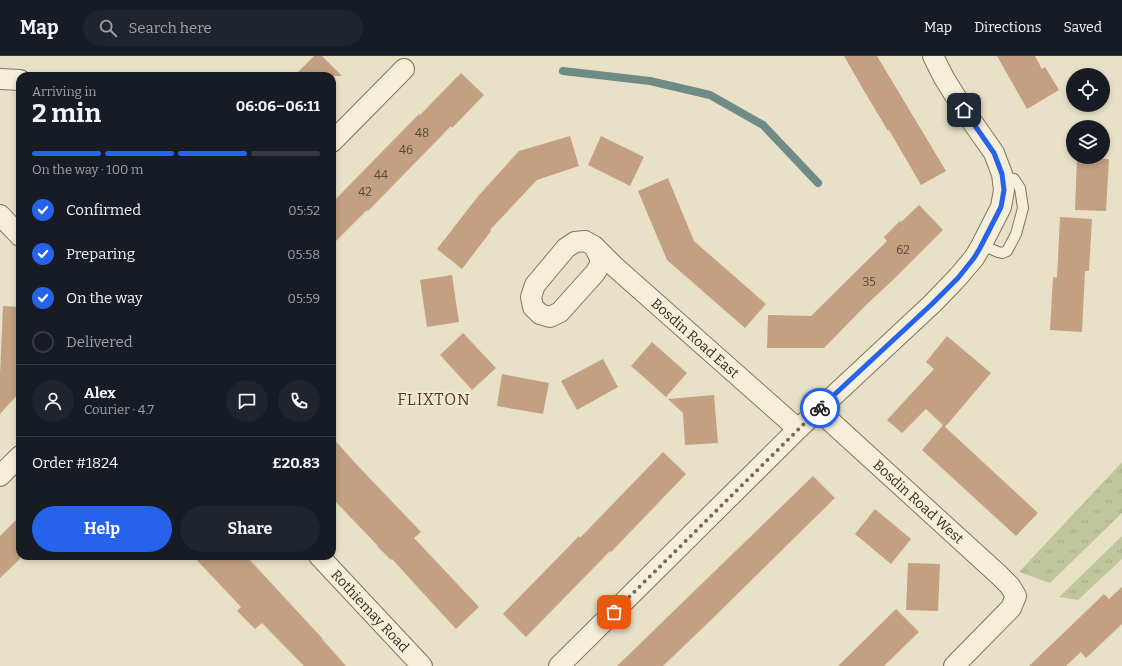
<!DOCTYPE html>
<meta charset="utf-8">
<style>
body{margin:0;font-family:Bitter,serif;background:#20242c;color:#f1f3f6;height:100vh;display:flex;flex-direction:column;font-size:15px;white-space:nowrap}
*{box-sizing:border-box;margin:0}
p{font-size:13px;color:#9ea1a6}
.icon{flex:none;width:22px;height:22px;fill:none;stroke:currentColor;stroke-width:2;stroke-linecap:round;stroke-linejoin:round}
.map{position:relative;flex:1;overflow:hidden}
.drawer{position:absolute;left:16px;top:16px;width:320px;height:488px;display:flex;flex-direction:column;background:#171b24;border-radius:12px;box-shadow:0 2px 6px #0003}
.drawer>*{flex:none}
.buttons{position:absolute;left:1066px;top:12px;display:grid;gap:8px}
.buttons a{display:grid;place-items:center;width:44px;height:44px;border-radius:50%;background:#171b24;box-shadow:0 2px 6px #0003;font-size:20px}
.pin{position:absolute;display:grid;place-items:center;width:34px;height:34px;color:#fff;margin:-17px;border-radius:8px;box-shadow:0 2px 6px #0006}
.courier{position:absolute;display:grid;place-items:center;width:40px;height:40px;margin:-20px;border:3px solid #2563eb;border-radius:50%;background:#fff;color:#222;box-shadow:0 1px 5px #0007}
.head em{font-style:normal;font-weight:700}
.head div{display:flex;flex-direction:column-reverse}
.head{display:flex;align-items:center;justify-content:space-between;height:68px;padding:0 16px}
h1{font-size:26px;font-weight:700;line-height:30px}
.bar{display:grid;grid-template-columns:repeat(4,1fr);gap:6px 4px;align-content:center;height:48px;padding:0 16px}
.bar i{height:5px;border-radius:3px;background:#363941}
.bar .current{background:#2563eb}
.bar p{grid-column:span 4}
.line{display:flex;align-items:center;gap:10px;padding:0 16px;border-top:1px solid #363941}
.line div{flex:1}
.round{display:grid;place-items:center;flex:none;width:42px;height:42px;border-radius:21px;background:#20242c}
ol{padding:0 16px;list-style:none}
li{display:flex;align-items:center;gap:12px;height:44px}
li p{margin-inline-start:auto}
li .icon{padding:4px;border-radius:50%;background:#2563eb;color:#fff;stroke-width:4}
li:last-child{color:#9ea1a6}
li i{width:22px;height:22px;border:2px solid #363941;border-radius:50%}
.action{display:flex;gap:8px;margin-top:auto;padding:8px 16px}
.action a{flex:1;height:46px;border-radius:24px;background:#2563eb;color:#fff;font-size:16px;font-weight:700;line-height:46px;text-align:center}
.action a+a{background:#20242c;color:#f1f3f6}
header{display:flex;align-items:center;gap:24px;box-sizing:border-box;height:56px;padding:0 20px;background:#171b24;border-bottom:1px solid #363941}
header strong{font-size:19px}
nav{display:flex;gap:22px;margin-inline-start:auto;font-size:14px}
.search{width:280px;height:36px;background:#20242c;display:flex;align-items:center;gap:10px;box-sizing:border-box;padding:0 14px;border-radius:22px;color:#9ea1a6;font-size:15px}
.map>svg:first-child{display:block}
.grass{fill:url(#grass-tufts)}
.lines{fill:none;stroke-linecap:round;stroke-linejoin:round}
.stream{stroke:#6f8b86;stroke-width:8}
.building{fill:#c3a081}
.lane-casing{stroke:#83745e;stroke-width:12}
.street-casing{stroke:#83745e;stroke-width:22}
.lane{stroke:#f5eed9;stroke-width:10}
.street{stroke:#f5eed9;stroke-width:20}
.done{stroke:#746b5a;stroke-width:4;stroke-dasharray:0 7.2}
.route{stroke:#2563eb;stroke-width:5}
.labels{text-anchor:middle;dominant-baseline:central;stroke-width:3.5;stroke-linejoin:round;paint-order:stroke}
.number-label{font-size:12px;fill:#584938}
.street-label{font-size:14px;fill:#352c20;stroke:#f2ebd6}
.quarter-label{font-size:16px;letter-spacing:1px;fill:#5d3324;stroke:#f2ebd6}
</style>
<header>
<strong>Map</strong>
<div class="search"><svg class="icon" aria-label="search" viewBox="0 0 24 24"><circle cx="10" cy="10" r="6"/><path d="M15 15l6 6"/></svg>Search here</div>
<nav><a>Map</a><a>Directions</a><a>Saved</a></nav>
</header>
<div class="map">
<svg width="1122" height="610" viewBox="0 0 1122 610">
<defs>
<pattern id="grass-tufts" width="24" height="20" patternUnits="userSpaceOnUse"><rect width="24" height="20" fill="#bfc69c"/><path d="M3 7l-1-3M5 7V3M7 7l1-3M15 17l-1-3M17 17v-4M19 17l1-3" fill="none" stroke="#a5aa86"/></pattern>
</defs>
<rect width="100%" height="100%" fill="#e9e1c7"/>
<path class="grass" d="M1122,406V457L1050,527L1019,516Z
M1122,480V503L1078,544L1059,541Z"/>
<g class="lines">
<path class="stream" d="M563,15L650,25L710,39L763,69L818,127"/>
</g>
<path class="building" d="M314,0H322L342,20H294Z
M844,0H877L946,115L921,129L889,74L888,75L863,33Z
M997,0H1035L1042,13L1045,11L1059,34L1027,53Z
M461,17L484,39L452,72L451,70L368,155L367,154L332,189V147L419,58L420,59Z
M570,80L579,110L537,124L490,174L491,175L462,213L437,193L479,139L519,95Z
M601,80L644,101L630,130L588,109Z
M1077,101L1109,103L1106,155L1075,154Z
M668,122L694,185L766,248L745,272L667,204L638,135Z
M919,149L943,174L893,224L866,249L824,292H767L768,259L811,260L887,185L884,181L900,165L901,166Z
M1060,161L1092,163L1089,215H1085L1082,276L1050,274L1053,221L1057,222Z
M452,219L459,266L427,271L420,224Z
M3,250L20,251V336L0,358V318Z
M463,277L496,312L472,334L440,299Z
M947,280L991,317L945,371L926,353L902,377L887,364L934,313L926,306Z
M652,286L687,317L666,341L631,310Z
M603,303L618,331L577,354L561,325Z
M502,318L549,327L543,358L497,350Z
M714,339L718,387L685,389L683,357L668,343Z
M943,369L1038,457L1016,480L922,394Z
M332,381L357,409L421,476L414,482L479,551L456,573L392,503L391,504L377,490H378L332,442Z
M663,396L686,418L611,496L610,495L526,581L503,558L579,480L580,482Z
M813,420L835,442L713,562L663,610H617Z
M875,453L911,483L891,508L855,478Z
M20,460V503L0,522V480Z
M193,500H246L323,583H322L346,610H304L262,567L255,573L237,555L241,551Z
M908,507L940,508L938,555L906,554Z
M1122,531V568L1086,602L1081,596L1066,610H1029L1104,538L1109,543Z
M896,553L919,576L884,610H838Z"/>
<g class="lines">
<defs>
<path id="lane" d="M982,189L998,196L1002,197L1007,195L1016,178L1023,152L1020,132L1014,123L1003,121"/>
<g id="street">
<path d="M0,23L20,24"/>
<path d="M332,86L404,13"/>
<path d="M0,159L20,180"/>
<path id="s1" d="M594,190L600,202V209L595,217L560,256L550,261L540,258L533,251L531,241L535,229L566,192L575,186L585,185L594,190L615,211L798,373"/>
<path id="s2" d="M818,354L999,519L1010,530L1016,540L1011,552L954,610"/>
<path d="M0,420L20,400"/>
<path id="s3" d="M319,500L422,610"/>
<path d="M559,610L798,373L932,248L958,221L974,202L980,192L1001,151L1004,134L1002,118L994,97L964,54L944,22L933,0"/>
</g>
</defs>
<use href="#lane" class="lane-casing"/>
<use href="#street" class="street-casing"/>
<use href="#lane" class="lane"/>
<use href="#street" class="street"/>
</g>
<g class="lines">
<path class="done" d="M614,556L820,352"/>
<path class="route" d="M820,352L932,248L958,222L974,202L980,192L1001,151L1004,134L1002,118L994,97L964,54"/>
</g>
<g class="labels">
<g class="number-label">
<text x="422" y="77">48</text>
<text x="406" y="94">46</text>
<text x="381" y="119">44</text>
<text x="365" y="136">42</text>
<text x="903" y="194">62</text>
<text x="869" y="226">35</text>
</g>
<g class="street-label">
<text stroke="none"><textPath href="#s1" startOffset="353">Bosdin Road East</textPath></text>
<text stroke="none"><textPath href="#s2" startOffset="136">Bosdin Road West</textPath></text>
<text stroke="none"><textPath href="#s3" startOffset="75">Rothiemay Road</textPath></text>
</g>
<g class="quarter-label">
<text x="434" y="343">FLIXTON</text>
</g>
</g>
</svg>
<div class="buttons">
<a><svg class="icon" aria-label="locate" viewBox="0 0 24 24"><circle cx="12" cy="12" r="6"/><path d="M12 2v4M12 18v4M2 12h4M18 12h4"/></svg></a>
<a><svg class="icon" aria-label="layers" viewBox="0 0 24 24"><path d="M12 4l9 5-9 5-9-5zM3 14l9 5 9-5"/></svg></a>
</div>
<div class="pin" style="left:614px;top:556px;background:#ea580c"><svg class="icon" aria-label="bag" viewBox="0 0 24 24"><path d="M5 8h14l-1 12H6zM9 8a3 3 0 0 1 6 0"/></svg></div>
<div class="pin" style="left:964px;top:54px;background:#1f2937"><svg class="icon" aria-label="home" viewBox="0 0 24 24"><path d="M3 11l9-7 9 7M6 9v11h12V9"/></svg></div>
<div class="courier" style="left:820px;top:352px"><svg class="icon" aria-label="bike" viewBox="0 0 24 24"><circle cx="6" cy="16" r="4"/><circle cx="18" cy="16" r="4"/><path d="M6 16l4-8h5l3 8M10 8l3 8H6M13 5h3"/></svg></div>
<section class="drawer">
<div class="head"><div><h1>2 min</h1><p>Arriving in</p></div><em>06:06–06:11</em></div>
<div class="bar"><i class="current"></i><i class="current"></i><i class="current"></i><i></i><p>On the way · 100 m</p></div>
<ol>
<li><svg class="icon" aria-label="check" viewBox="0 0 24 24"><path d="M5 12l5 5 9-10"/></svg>Confirmed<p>05:52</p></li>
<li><svg class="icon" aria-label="check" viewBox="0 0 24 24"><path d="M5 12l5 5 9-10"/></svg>Preparing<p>05:58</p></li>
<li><svg class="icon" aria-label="check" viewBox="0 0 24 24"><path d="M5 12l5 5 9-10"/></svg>On the way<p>05:59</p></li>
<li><i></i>Delivered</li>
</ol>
<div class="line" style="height:72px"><a class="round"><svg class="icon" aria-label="person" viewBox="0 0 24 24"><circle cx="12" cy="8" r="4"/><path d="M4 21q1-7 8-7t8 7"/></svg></a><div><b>Alex</b><p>Courier · 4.7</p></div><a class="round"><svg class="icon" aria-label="chat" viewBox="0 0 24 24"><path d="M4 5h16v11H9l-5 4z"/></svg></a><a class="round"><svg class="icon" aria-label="phone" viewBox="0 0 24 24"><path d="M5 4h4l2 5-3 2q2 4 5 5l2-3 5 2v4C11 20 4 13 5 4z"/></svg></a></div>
<div class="line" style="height:52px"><div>Order #1824</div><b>£20.83</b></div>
<div class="action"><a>Help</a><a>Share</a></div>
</section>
</div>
